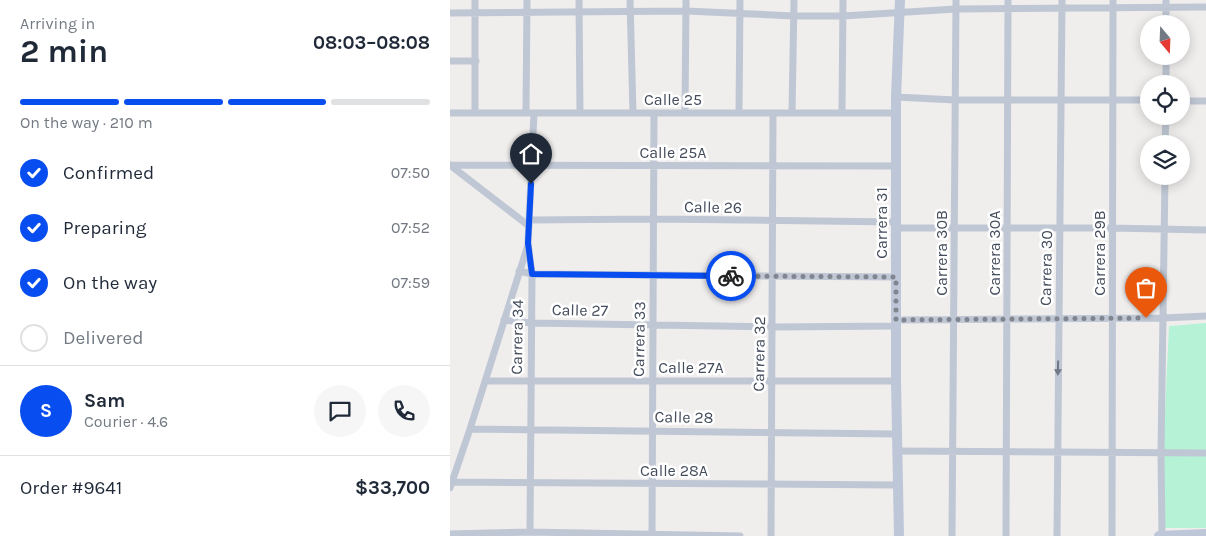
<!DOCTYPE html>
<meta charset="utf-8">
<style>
body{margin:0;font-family:Karla,sans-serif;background:#f6f6f7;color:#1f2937;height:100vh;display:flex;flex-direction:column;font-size:19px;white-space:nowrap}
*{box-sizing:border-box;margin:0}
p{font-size:16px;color:#747a83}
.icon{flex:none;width:28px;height:28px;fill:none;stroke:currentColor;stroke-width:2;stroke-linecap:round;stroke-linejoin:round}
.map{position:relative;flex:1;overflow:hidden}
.details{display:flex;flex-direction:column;background:#fff;width:450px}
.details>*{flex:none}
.needle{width:32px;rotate:161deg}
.tools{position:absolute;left:690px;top:15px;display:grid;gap:10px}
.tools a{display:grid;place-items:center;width:50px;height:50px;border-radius:50%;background:#fff;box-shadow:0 2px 12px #0003;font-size:25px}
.pin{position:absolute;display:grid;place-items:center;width:42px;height:42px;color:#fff;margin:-51px -21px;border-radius:50% 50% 50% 0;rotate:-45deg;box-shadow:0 0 5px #0007}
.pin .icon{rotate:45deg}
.courier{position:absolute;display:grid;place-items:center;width:50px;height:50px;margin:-25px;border:4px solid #084def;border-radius:50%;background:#fff;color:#222;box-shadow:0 1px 6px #0007}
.overview em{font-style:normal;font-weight:700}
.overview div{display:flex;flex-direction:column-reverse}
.overview{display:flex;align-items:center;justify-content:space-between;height:85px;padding:0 20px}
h1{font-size:32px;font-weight:700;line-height:38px}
.bar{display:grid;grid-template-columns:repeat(4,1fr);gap:8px 5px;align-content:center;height:60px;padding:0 20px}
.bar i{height:6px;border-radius:4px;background:#e0e1e3}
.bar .selected{background:#084def}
.bar p{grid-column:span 4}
.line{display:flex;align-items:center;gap:12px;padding:0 20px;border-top:1px solid #e0e1e3}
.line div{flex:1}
.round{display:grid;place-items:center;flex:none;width:52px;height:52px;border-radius:26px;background:#f6f6f7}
ol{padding:0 20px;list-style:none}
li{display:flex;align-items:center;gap:15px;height:55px}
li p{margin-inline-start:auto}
li .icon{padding:5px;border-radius:50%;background:#084def;color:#fff;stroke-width:4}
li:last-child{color:#747a83}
li i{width:28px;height:28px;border:2px solid #e0e1e3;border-radius:50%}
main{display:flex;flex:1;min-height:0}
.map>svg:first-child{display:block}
.green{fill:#b6f3d6}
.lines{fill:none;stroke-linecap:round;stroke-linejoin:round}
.street{stroke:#bfc7d4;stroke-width:7}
.secondary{stroke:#bdc7d8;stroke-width:10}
.oneway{fill:#6f7886}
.done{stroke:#80858f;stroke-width:5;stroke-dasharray:0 9}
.route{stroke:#084def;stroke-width:6}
.labels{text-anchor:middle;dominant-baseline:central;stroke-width:5;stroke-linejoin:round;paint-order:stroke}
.street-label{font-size:16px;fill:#444d5c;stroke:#fff}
</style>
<main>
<section class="details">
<div class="overview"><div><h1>2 min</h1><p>Arriving in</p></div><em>08:03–08:08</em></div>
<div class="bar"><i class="selected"></i><i class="selected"></i><i class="selected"></i><i></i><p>On the way · 210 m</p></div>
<ol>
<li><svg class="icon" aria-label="check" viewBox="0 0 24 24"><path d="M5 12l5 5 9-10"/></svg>Confirmed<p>07:50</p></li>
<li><svg class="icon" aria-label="check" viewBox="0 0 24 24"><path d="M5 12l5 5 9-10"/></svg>Preparing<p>07:52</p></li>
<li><svg class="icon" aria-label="check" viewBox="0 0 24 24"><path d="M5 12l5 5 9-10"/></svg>On the way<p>07:59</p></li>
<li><i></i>Delivered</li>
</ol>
<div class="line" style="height:90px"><b class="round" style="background:#084def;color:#fff">S</b><div><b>Sam</b><p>Courier · 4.6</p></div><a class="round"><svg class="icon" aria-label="chat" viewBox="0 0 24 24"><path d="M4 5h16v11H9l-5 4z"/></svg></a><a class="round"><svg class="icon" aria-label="phone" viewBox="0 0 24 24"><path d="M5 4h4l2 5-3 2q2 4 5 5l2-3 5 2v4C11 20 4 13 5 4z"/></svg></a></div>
<div class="line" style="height:65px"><div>Order #9641</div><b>$33,700</b></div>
</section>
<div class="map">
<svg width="756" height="536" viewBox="0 0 756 536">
<rect width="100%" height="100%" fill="#f0eded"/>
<path class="green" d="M756,323V528H714L713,453L719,326Z"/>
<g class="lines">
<path class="street" d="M129,0L130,113
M180,0L183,113
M0,13L236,11L344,16H393L506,9L756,7
M716,24V0
M716,56V84
M0,61H26
M446,97L505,100H699
M731,101H756
M235,112L236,0
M0,113H446
M25,113V0
M76,113L77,0
M289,113L290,0
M342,113L344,0
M392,113L393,0
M715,144L716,116
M0,165L446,166
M0,165L79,226
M79,220L204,219L446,222
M446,228H662L756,230
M69,271L82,274L446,277
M54,320L81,323L323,327L446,326
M446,320L713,318L756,316
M36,381H446
M20,429L447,434
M447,451L756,453
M2,482L447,485
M0,488L20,429L78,245
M80,532L82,274L78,243L84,113
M0,534L80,532L290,536
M202,535L204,113
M321,536L323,113
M502,536L506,0
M556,536L558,0
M607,536L612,0
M662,536L663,0
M712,536L711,453L715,176"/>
<path class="secondary" d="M449,536L446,381V97L450,0
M709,536L756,534"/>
</g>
<defs><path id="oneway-solid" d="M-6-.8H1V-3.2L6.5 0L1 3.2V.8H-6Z" transform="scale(1.25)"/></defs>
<use class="oneway" href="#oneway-solid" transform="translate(608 368) rotate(91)"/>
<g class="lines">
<path class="done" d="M281,276L446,277V320L696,318"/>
<path class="route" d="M81,184L78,243L82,274L281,276"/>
</g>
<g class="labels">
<g class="street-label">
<text x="223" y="99">Calle 25</text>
<text x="223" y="152">Calle 25A</text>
<text transform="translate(263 207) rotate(1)">Calle 26</text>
<text transform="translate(431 223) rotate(-90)">Carrera 31</text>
<text transform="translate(491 253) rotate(-90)">Carrera 30B</text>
<text transform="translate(544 253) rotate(-90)">Carrera 30A</text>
<text transform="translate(649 253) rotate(-90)">Carrera 29B</text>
<text transform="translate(596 268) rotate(-89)">Carrera 30</text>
<text transform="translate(130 310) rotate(1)">Calle 27</text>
<text transform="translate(67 337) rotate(-89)">Carrera 34</text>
<text transform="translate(189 339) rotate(-89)">Carrera 33</text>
<text transform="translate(309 354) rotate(-89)">Carrera 32</text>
<text x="241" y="367">Calle 27A</text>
<text transform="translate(234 417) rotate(1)">Calle 28</text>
<text x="224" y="470">Calle 28A</text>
</g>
</g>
</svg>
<div class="tools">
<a><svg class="needle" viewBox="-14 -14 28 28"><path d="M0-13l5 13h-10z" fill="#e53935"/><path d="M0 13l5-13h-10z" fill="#747a83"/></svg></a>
<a><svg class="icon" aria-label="locate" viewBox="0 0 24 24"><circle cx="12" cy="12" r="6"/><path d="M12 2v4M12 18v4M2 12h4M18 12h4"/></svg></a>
<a><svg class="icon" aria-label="layers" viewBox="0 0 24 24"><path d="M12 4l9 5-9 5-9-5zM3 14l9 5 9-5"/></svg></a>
</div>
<div class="pin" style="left:696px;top:318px;background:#ea580c"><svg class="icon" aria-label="bag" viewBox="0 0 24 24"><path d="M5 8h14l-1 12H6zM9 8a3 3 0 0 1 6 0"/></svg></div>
<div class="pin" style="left:81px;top:184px;background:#1f2937"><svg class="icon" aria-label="home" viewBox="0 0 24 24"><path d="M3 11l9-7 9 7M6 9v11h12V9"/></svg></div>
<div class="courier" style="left:281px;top:276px"><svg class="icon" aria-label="bike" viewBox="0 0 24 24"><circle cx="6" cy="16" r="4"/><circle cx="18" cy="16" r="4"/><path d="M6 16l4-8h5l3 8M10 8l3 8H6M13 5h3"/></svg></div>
</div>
</main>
